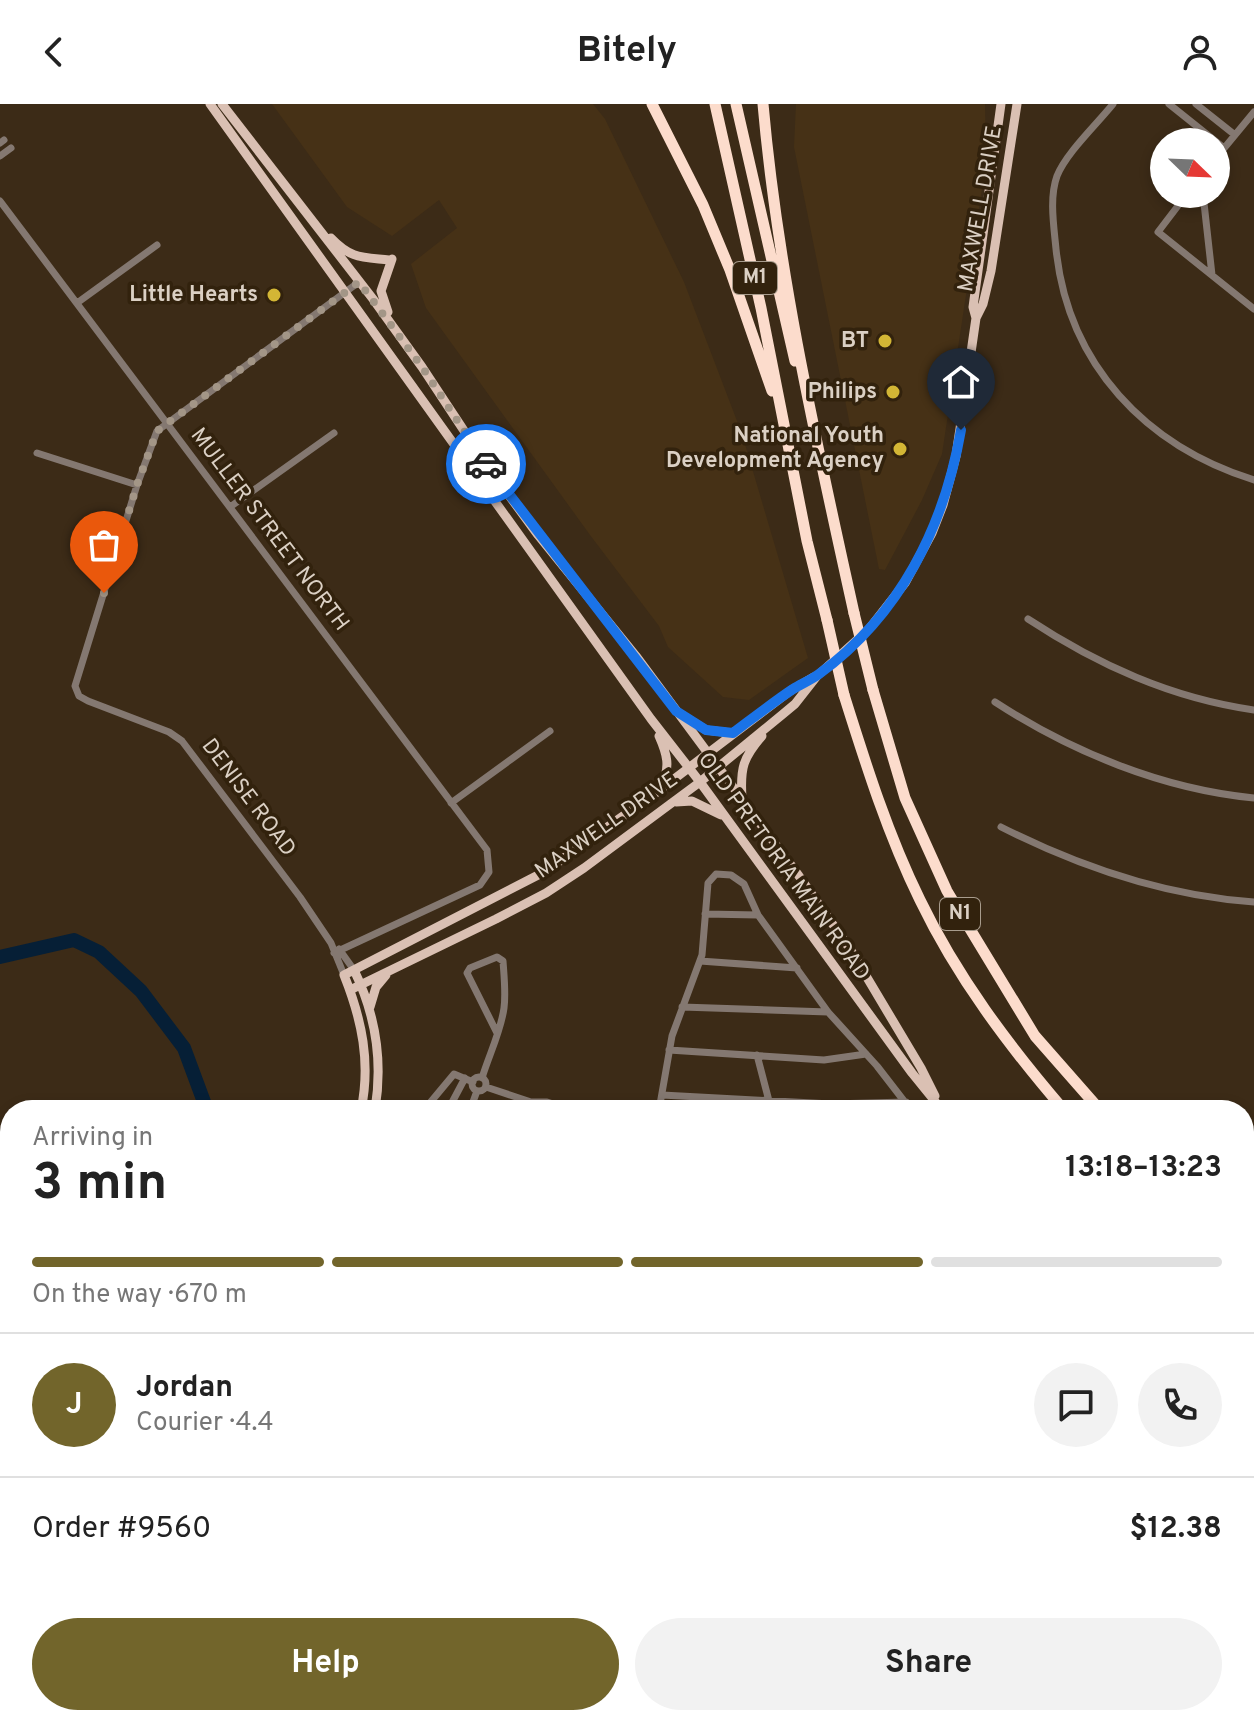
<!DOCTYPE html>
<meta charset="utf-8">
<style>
body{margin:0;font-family:Overpass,sans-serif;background:#f2f2f2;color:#222;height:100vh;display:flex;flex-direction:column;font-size:30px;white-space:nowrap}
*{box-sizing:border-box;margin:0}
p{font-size:26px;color:#767676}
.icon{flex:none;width:44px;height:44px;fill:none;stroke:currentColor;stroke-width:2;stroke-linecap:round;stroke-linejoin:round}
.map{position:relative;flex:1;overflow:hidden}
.drawer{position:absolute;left:0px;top:996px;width:1254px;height:626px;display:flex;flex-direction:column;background:#fff;border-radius:32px 32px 0 0;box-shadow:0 4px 12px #0003}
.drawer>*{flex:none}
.needle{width:52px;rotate:113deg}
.controls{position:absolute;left:1150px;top:24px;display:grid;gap:16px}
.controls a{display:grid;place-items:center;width:80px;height:80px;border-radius:50%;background:#fff;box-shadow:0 4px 12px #0003;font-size:40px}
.pin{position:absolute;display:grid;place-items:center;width:68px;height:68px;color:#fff;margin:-82px -34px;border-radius:50% 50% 50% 0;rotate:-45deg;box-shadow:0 0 8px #0007}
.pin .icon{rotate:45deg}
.courier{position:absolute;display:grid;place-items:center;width:80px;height:80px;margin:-40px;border:6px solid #1a73e8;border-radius:50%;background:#fff;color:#222;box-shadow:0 2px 10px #0007}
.summary em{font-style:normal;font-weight:700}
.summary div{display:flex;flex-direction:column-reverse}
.summary{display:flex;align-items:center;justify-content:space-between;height:136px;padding:0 32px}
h1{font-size:52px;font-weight:700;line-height:60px}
.bar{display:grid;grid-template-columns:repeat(4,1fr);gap:12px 8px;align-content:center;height:96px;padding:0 32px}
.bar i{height:10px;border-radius:6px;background:#e0e0e0}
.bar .on{background:#72652b}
.bar p{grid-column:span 4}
.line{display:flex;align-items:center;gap:20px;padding:0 32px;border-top:2px solid #e0e0e0}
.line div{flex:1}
.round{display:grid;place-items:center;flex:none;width:84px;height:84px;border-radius:42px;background:#f2f2f2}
.cta{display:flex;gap:16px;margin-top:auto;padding:16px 32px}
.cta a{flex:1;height:92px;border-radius:48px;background:#72652b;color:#fff;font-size:32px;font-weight:700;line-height:92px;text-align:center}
.cta a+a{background:#f2f2f2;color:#222}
header{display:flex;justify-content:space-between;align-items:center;height:104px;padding:0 32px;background:#fff;font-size:36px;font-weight:700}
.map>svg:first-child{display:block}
.built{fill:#463116}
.green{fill:#294634}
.water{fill:#061f36}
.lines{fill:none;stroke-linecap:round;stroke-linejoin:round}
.stream{stroke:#061f36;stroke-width:2}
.river{stroke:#061f36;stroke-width:14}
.minor{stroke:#847871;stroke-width:7}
.major{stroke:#dac0b3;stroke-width:9}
.highway{stroke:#fcdccc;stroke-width:11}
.highway-bridge{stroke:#fcdccc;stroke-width:11}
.done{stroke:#a39687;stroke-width:8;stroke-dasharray:0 14.4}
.route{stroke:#1a73e8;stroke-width:10}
.poi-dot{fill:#d3b635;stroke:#32220d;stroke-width:3}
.labels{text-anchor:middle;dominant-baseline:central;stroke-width:7;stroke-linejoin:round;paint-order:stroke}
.shield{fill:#32220d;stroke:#a89c8d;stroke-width:2}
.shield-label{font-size:20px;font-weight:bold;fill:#dbd0c4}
.street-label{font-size:22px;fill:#dbd0c4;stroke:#32220d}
.poi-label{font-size:22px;font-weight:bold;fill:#dbd0c4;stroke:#32220d;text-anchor:end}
</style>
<header><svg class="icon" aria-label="back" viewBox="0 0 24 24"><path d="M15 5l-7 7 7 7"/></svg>Bitely<svg class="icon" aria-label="person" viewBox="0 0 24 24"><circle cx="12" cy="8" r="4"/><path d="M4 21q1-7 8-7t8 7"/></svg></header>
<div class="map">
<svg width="1254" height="1621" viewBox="0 0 1254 1621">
<rect width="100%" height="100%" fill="#3c2b17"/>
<path class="built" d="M272,0H593L605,15L684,178L742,330L808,554L749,596L723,593L668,543L659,522L590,431L426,204L411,160L457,124L439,96L392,132L347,103Z
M796,0H985L986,58L942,350L922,396L885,466L879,465L794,43Z"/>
<path class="green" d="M557,1612H632L639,1621H562Z"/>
<path class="water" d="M723,1612H794L796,1621H725Z"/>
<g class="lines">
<path class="stream" d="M196,1006L203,999
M0,1261L10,1249"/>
<path class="river" d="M0,853L74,836L99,848L141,887L184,944L207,1006
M1077,1612L1082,1621"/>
<path class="minor" d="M1113,0C1097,20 1066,49 1057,72C1049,94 1054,123 1056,145C1068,261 1146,342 1254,376
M1169,0L1224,44
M1196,0L1235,31
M0,39L4,36
M0,52L11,44
M1216,54L1254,8
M1187,90L1158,128L1254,205
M1203,90L1212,171
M0,97L487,746L489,768L480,781L334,849
M77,199L157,141
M37,349L137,381
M230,403L334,329
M1028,515C1098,561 1171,594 1254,606
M995,598C1072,648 1162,685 1254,694
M451,699L550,627
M1001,723C1080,763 1166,792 1254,798
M705,810L758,811
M339,845L354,866
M700,857L797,864
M344,871L331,839L300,793L182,637L169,628L88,597L79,592L75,582L137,381L157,327L359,178
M682,903L828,908
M669,946L824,956L866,950
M757,951L769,997
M472 980a7 7 0 1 1 14 0a7 7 0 1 1-14 0Z
M482,974C489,951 501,927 504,904C506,889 504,872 503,857L497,853L470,864L467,869L497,929
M486,983L531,998L542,1006
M662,991L831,1000L906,998
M531,998H547L572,1006
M424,1006L454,970L473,978
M448,1006L465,974
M470,1006L477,987
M659,1006L672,932L702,851L708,779L716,770L731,771L744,780L758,811L828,908L877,962L911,1006
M338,1612L348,1621
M407,1612L422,1621
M517,1612L521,1621
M647,1612L652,1621
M929,1620L938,1612
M454,1621L477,1612"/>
<path class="major" d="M210,0L651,615L700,678L912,969L942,1006
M222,0L373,195L422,263L486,360L538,431L636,552L799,772L850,845L921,964L935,992
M331,134C351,155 362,153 389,156
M388,208L381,187L392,155
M976,214L973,203L1001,0
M682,611L706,626L731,629
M659,632C667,650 671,663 661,682
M742,694C740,664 743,654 762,632
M676,698L692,697L721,711
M354,866C376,911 383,957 375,1006
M350,886L496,815L546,789L584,764L700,678L783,610L795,600L817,572L869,525L905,479L932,429L943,401L956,352L976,214L983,200L991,167L1017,0
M370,903L376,883L386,871
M361,1006C371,959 362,916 344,871L544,768L657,688L790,587L814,573
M1244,1425L1254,1439
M283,1612L289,1621
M300,1612L307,1621"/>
<path class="highway" d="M652,0L703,101L730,166L772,287
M715,0L761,204L807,437L827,516
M736,0L795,257
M763,0C778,171 817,341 854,509
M873,586L905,694L947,787L1035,932L1100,1006
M844,591C866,661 888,731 920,796C957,873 1009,942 1064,1006
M1244,1134L1254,1141
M1244,1165L1254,1173"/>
<path class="highway-bridge" d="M854,509L873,586
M827,516L844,591"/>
</g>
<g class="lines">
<path class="done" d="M104,489L137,381L157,327L359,178L422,263L486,360"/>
<path class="route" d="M486,360L676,607L706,626L733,629C753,614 772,599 793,585C801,580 811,576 819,570C900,511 944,423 961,326"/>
</g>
<g class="poi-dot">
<circle cx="274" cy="191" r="8"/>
<circle cx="885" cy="237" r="8"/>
<circle cx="893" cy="288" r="8"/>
<circle cx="900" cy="345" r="8"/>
</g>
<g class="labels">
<g class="shield">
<rect x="733" y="158" width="44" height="32" rx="6"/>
<rect x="940" y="794" width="40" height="32" rx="6"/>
</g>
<g class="shield-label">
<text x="755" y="174">M1</text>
<text x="960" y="810">N1</text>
</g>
<g class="street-label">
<text transform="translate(981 105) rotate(-80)">MAXWELL DRIVE</text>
<text transform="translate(269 426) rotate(53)">MULLER STREET NORTH</text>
<text transform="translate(248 694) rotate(53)">DENISE ROAD</text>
<text transform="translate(607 722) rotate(-35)">MAXWELL DRIVE</text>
<text transform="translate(783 763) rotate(54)">OLD PRETORIA MAIN ROAD</text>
</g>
<g class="poi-label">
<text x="258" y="191">Little Hearts</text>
<text x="869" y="237">BT</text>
<text x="877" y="288">Philips</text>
<text x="884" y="332">National Youth<tspan x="884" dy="25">Development Agency</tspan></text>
</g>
</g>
</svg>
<div class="controls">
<a><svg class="needle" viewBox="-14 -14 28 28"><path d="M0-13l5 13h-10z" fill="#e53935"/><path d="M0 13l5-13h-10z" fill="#767676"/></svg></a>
</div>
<div class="pin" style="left:104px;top:489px;background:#ea580c"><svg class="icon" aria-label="bag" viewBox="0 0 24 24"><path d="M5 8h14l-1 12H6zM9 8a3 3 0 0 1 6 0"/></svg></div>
<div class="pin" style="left:961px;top:326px;background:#1f2937"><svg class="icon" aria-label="home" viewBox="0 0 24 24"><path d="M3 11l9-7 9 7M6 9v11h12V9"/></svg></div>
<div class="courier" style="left:486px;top:360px"><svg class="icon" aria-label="car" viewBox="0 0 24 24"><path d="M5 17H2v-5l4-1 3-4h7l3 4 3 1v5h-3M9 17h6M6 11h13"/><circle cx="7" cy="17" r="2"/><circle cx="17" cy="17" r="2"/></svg></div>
<section class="drawer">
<div class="summary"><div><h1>3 min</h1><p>Arriving in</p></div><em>13:18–13:23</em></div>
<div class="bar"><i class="on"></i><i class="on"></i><i class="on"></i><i></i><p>On the way · 670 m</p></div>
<div class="line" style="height:144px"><b class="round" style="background:#72652b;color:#fff">J</b><div><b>Jordan</b><p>Courier · 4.4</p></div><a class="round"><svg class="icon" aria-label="chat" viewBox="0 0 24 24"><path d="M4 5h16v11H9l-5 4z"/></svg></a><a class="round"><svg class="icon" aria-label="phone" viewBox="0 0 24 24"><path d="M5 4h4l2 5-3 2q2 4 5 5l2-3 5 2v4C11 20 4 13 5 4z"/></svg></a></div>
<div class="line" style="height:104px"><div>Order #9560</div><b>$12.38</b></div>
<div class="cta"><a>Help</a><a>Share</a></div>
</section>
</div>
